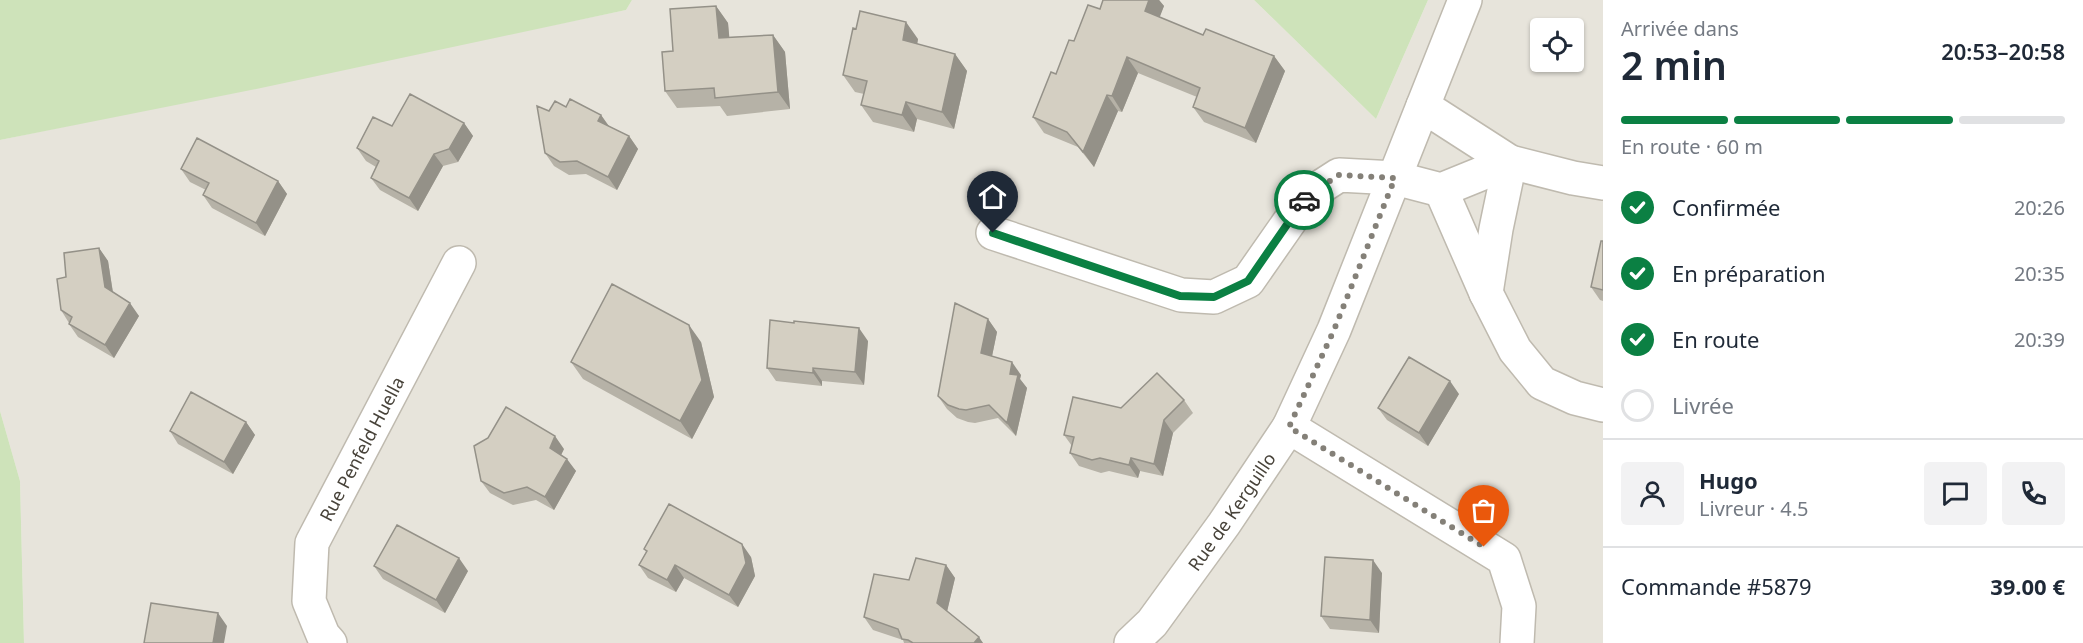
<!DOCTYPE html>
<html lang="fr">
<meta charset="utf-8">
<style>
body{margin:0;font-family:"Noto Sans",sans-serif;background:#f2f2f3;color:#1f2937;height:100vh;display:flex;flex-direction:column;font-size:22px;white-space:nowrap}
*{box-sizing:border-box;margin:0}
p{font-size:20px;color:#747a83}
.icon{flex:none;width:33px;height:33px;fill:none;stroke:currentColor;stroke-width:2;stroke-linecap:round;stroke-linejoin:round}
.map{position:relative;flex:1;overflow:hidden}
.details{display:flex;flex-direction:column;background:#fff;width:480px}
.details>*{flex:none}
.tools{position:absolute;left:1530px;top:18px;display:grid;gap:12px}
.tools a{display:grid;place-items:center;width:54px;height:54px;border-radius:6px;background:#fff;box-shadow:0 2px 4px #0004;font-size:30px}
.pin{position:absolute;display:grid;place-items:center;width:51px;height:51px;color:#fff;margin:-62px -26px;border-radius:50% 50% 50% 0;rotate:-45deg;box-shadow:0 0 6px #0007}
.pin .icon{rotate:45deg}
.courier{position:absolute;display:grid;place-items:center;width:60px;height:60px;margin:-30px;border:4px solid #0b8043;border-radius:50%;background:#fff;color:#222;box-shadow:0 2px 8px #0007}
.summary em{font-style:normal;font-weight:600}
.summary div{display:flex;flex-direction:column-reverse}
.summary{display:flex;align-items:center;justify-content:space-between;height:102px;padding:0 18px}
h1{font-size:39px;font-weight:600;line-height:45px}
.bar{display:grid;grid-template-columns:repeat(4,1fr);gap:9px 6px;align-content:center;height:72px;padding:0 18px}
.bar i{height:8px;border-radius:4px;background:#e0e1e3}
.bar .current{background:#0b8043}
.bar p{grid-column:span 4}
.line{display:flex;align-items:center;gap:15px;padding:0 18px;border-top:2px solid #e0e1e3}
.line div{flex:1}
.round{display:grid;place-items:center;flex:none;width:63px;height:63px;border-radius:6px;background:#f2f2f3}
ol{padding:0 18px;list-style:none}
li{display:flex;align-items:center;gap:18px;height:66px}
li p{margin-inline-start:auto}
li .icon{padding:6px;border-radius:50%;background:#0b8043;color:#fff;stroke-width:4}
li:last-child{color:#747a83}
li i{width:33px;height:33px;border:3px solid #e0e1e3;border-radius:50%}
main{display:flex;flex:1;min-height:0}
.map>svg:first-child{display:block}
.residential{fill:#e7e4db;fill-rule:evenodd}
.green{fill:#cee3ba}
.lines{fill:none;stroke-linecap:round;stroke-linejoin:round}
.street-casing{stroke:#bfbaaf;stroke-width:36}
.street{stroke:#fff;stroke-width:33}
.wall{fill:#b6b2a7}
.shaded-wall{fill:#949188}
.building{fill:#d4cfc2;stroke:#949188;stroke-width:1.5}
.done{stroke:#848078;stroke-width:6;stroke-dasharray:0 10.8}
.route{stroke:#0b8043;stroke-width:8}
.labels{text-anchor:middle;dominant-baseline:central;stroke-width:5;stroke-linejoin:round;paint-order:stroke}
.street-label{font-size:18px;fill:#48433a;stroke:#fff}
</style>
<main>
<div class="map">
<svg width="1603" height="643" viewBox="0 0 1603 643">
<rect width="100%" height="100%" fill="#f4f2ec"/>
<path class="residential" d="M632,0H1254L1376,119L1428,0H1603V643H24L20,481L0,411V140L626,10ZM1540,28H1574V62H1540Z"/>
<path class="green" d="M0,0H632L626,10L261,88L0,140Z
M1254,0H1428L1376,119Z
M0,411L20,481L24,643H0Z"/>
<g class="lines">
<defs>
<g id="street">
<path d="M1423,106L1510,162L1573,178L1603,183"/>
<path d="M1441,190L1486,293L1515,350L1542,383L1575,398L1603,405"/>
<path d="M993,233L1181,295L1214,297L1248,281L1308,195L1339,175L1395,178L1441,190L1510,162"/>
<path d="M1486,293L1496,229L1510,162"/>
<path d="M1289,427L1504,559L1519,606L1517,643"/>
<path id="s1" d="M330,643L323,635L309,601L312,543L459,263"/>
<path id="s2" d="M1131,643L1152,623L1224,524L1289,427L1334,330L1465,0"/>
</g>
</defs>
<use href="#street" class="street-casing"/>
<use href="#street" class="street"/>
</g>
<path class="wall" d="M1103,0H1159L1164,6L1159,17L1203,35L1274,56L1285,71L1256,143L1204,122L1193,107L1197,97L1138,73L1122,112L1118,111L1094,167L1078,147L1044,133L1033,117L1056,74L1100,9Z
M716,6L728,23L729,37L773,35L785,52L790,109L727,116L720,106L677,108L665,91L673,51Z
M918,39L917,44L955,54L967,71L954,129L917,119L914,132L873,122L861,105L864,94L855,92L843,75Z
M566,107L601,115L609,126L629,136L638,149L617,190L586,174L569,175L554,166L545,153L549,111Z
M464,123L473,136L458,162L443,166L418,211L380,190L371,178L376,167L366,161L357,148L392,126Z
M181,169L278,181L287,194L265,236L212,208L203,195L206,190L190,182Z
M1603,241V301L1600,300L1591,287Z
M99,248L108,261L113,292L139,316L114,358L78,337L69,324V323L61,310L66,277Z
M988,319L997,332L992,356L1021,375L1020,379L1027,388L1016,436L998,418L975,423L968,422L957,418L947,409L938,396Z
M868,341L864,385L822,381V386L776,381L767,368Z
M701,342L714,397L692,439L583,379L571,362Z
M1459,394L1428,446L1387,420L1378,408Z
M1184,400L1193,413L1173,433L1163,476L1140,471L1138,478L1109,471L1101,473L1079,466L1070,453L1072,446L1064,435L1121,408Z
M246,422L255,435L233,474L178,444L170,431Z
M564,449L561,455L576,471L554,510L536,500L513,505L490,493L481,481Z
M644,549L751,557L755,576L738,607L684,578L676,592L648,578L639,565L646,552Z
M946,565L955,578L947,611L983,643H904L903,640L873,630L864,617L909,580Z
M374,566L468,571L445,613L383,579Z
M1382,573L1379,633L1330,629L1321,616Z"/>
<path class="shaded-wall" d="M1149,0H1159L1164,6L1156,27L1145,11Z
M716,6L728,23L731,55L719,38Z
M906,22L918,39L915,57L903,40Z
M773,35L785,52L790,109L778,92Z
M955,54L967,71L954,129L942,112Z
M1274,56L1285,71L1256,143L1245,128Z
M1127,57L1138,73L1122,112L1112,96Z
M1107,95L1118,111L1094,167L1083,152Z
M906,102L917,119L914,132L902,115Z
M601,115L610,128L598,121Z
M464,123L473,136L458,162L449,149Z
M629,136L638,149L617,190L608,177Z
M434,154L443,166L418,211L409,198Z
M278,181L287,194L265,236L256,223Z
M99,248L108,261L114,300L105,287Z
M130,303L139,316L114,358L105,345Z
M988,319L997,332L990,366L981,353Z
M689,325L701,342L714,397L692,439L680,421Z
M859,328L868,341L864,385L855,372Z
M1012,362L1021,375L1020,379L1027,388L1016,436L1007,423L1010,374Z
M813,368L822,381V386L813,373Z
M1450,381L1459,394L1428,446L1419,433Z
M1164,420L1173,433L1163,476L1154,464Z
M246,422L255,435L233,474L224,462Z
M555,436L564,449L558,461L550,448Z
M1131,458L1140,471L1138,478L1129,465Z
M567,459L576,471L554,510L545,497Z
M742,544L751,557L755,576L738,607L729,595Z
M459,558L468,571L445,613L436,600Z
M1373,560L1382,573L1379,633L1370,620Z
M675,565L684,578L676,592L667,580Z
M946,565L955,578L946,616L937,603Z
M218,613L227,626L224,643H213Z
M979,637L983,643H974Z"/>
<path class="building" d="M1103,0H1149L1145,11L1203,35L1206,29L1274,56L1245,128L1193,107L1200,88L1127,57L1112,96L1107,95L1083,152L1067,132L1033,117L1051,72L1056,74L1069,40L1074,41L1088,5L1100,9Z
M716,6L719,38L773,35L778,92L715,98L714,88L665,91L662,52L673,51L670,9Z
M860,11L906,22L903,40L955,54L942,112L906,102L902,115L861,105L867,81L843,75L853,28L856,29Z
M410,94L464,123L449,149L434,154L409,198L371,178L379,161L357,148L373,117L392,126Z
M570,99L601,115L598,121L629,136L608,177L577,161L560,162L545,153L537,106L549,111L555,101L566,107Z
M197,138L278,181L256,223L203,195L209,183L181,169Z
M1601,241H1603V290L1591,287Z
M99,248L105,287L130,303L105,345L69,324L72,317L61,310L57,279L66,277L64,253Z
M612,284L689,325L702,380L680,421L571,362Z
M955,303L988,319L981,353L1012,362L1010,374L1018,375L1007,423L989,405L966,410L959,409L948,405L938,396Z
M770,320L794,323V321L859,328L855,372L813,368V373L767,368Z
M1409,357L1450,381L1419,433L1378,408Z
M1157,373L1184,400L1164,420L1154,464L1131,458L1129,465L1100,458L1092,460L1070,453L1074,437L1064,435L1073,397L1121,408Z
M191,392L246,422L224,462L170,431Z
M506,407L555,436L550,448L567,459L545,497L527,487L504,493L481,481L474,446L488,438Z
M669,504L742,544L746,563L729,595L675,565L667,580L639,565L647,551L644,549Z
M397,525L459,558L436,600L374,566Z
M1325,557L1373,560L1370,620L1321,616Z
M916,558L946,565L937,603L979,637L974,643H913L908,640L902,639L898,629L864,617L874,574L909,580Z
M151,603L218,613L213,643H144Z"/>
<g class="lines">
<path class="done" d="M1304,200L1308,195L1339,175L1395,178L1334,330L1289,427L1484,547"/>
<path class="route" d="M993,233L1180,296L1214,297L1248,281L1304,200"/>
</g>
<g class="labels">
<g class="street-label">
<text stroke="none"><textPath href="#s1" startOffset="212">Rue Penfeld Huella</textPath></text>
<text stroke="none"><textPath href="#s2" startOffset="166">Rue de Kerguillo</textPath></text>
</g>
</g>
</svg>
<div class="tools">
<a><svg class="icon" aria-label="locate" viewBox="0 0 24 24"><circle cx="12" cy="12" r="6"/><path d="M12 2v4M12 18v4M2 12h4M18 12h4"/></svg></a>
</div>
<div class="pin" style="left:1484px;top:547px;background:#ea580c"><svg class="icon" aria-label="bag" viewBox="0 0 24 24"><path d="M5 8h14l-1 12H6zM9 8a3 3 0 0 1 6 0"/></svg></div>
<div class="pin" style="left:993px;top:233px;background:#1f2937"><svg class="icon" aria-label="home" viewBox="0 0 24 24"><path d="M3 11l9-7 9 7M6 9v11h12V9"/></svg></div>
<div class="courier" style="left:1304px;top:200px"><svg class="icon" aria-label="car" viewBox="0 0 24 24"><path d="M5 17H2v-5l4-1 3-4h7l3 4 3 1v5h-3M9 17h6M6 11h13"/><circle cx="7" cy="17" r="2"/><circle cx="17" cy="17" r="2"/></svg></div>
</div>
<section class="details">
<div class="summary"><div><h1>2 min</h1><p>Arrivée dans</p></div><em>20:53–20:58</em></div>
<div class="bar"><i class="current"></i><i class="current"></i><i class="current"></i><i></i><p>En route · 60 m</p></div>
<ol>
<li><svg class="icon" aria-label="check" viewBox="0 0 24 24"><path d="M5 12l5 5 9-10"/></svg>Confirmée<p>20:26</p></li>
<li><svg class="icon" aria-label="check" viewBox="0 0 24 24"><path d="M5 12l5 5 9-10"/></svg>En préparation<p>20:35</p></li>
<li><svg class="icon" aria-label="check" viewBox="0 0 24 24"><path d="M5 12l5 5 9-10"/></svg>En route<p>20:39</p></li>
<li><i></i>Livrée</li>
</ol>
<div class="line" style="height:108px"><a class="round"><svg class="icon" aria-label="person" viewBox="0 0 24 24"><circle cx="12" cy="8" r="4"/><path d="M4 21q1-7 8-7t8 7"/></svg></a><div><b>Hugo</b><p>Livreur · 4.5</p></div><a class="round"><svg class="icon" aria-label="chat" viewBox="0 0 24 24"><path d="M4 5h16v11H9l-5 4z"/></svg></a><a class="round"><svg class="icon" aria-label="phone" viewBox="0 0 24 24"><path d="M5 4h4l2 5-3 2q2 4 5 5l2-3 5 2v4C11 20 4 13 5 4z"/></svg></a></div>
<div class="line" style="height:78px"><div>Commande #5879</div><b>39.00 €</b></div>
</section>
</main>
